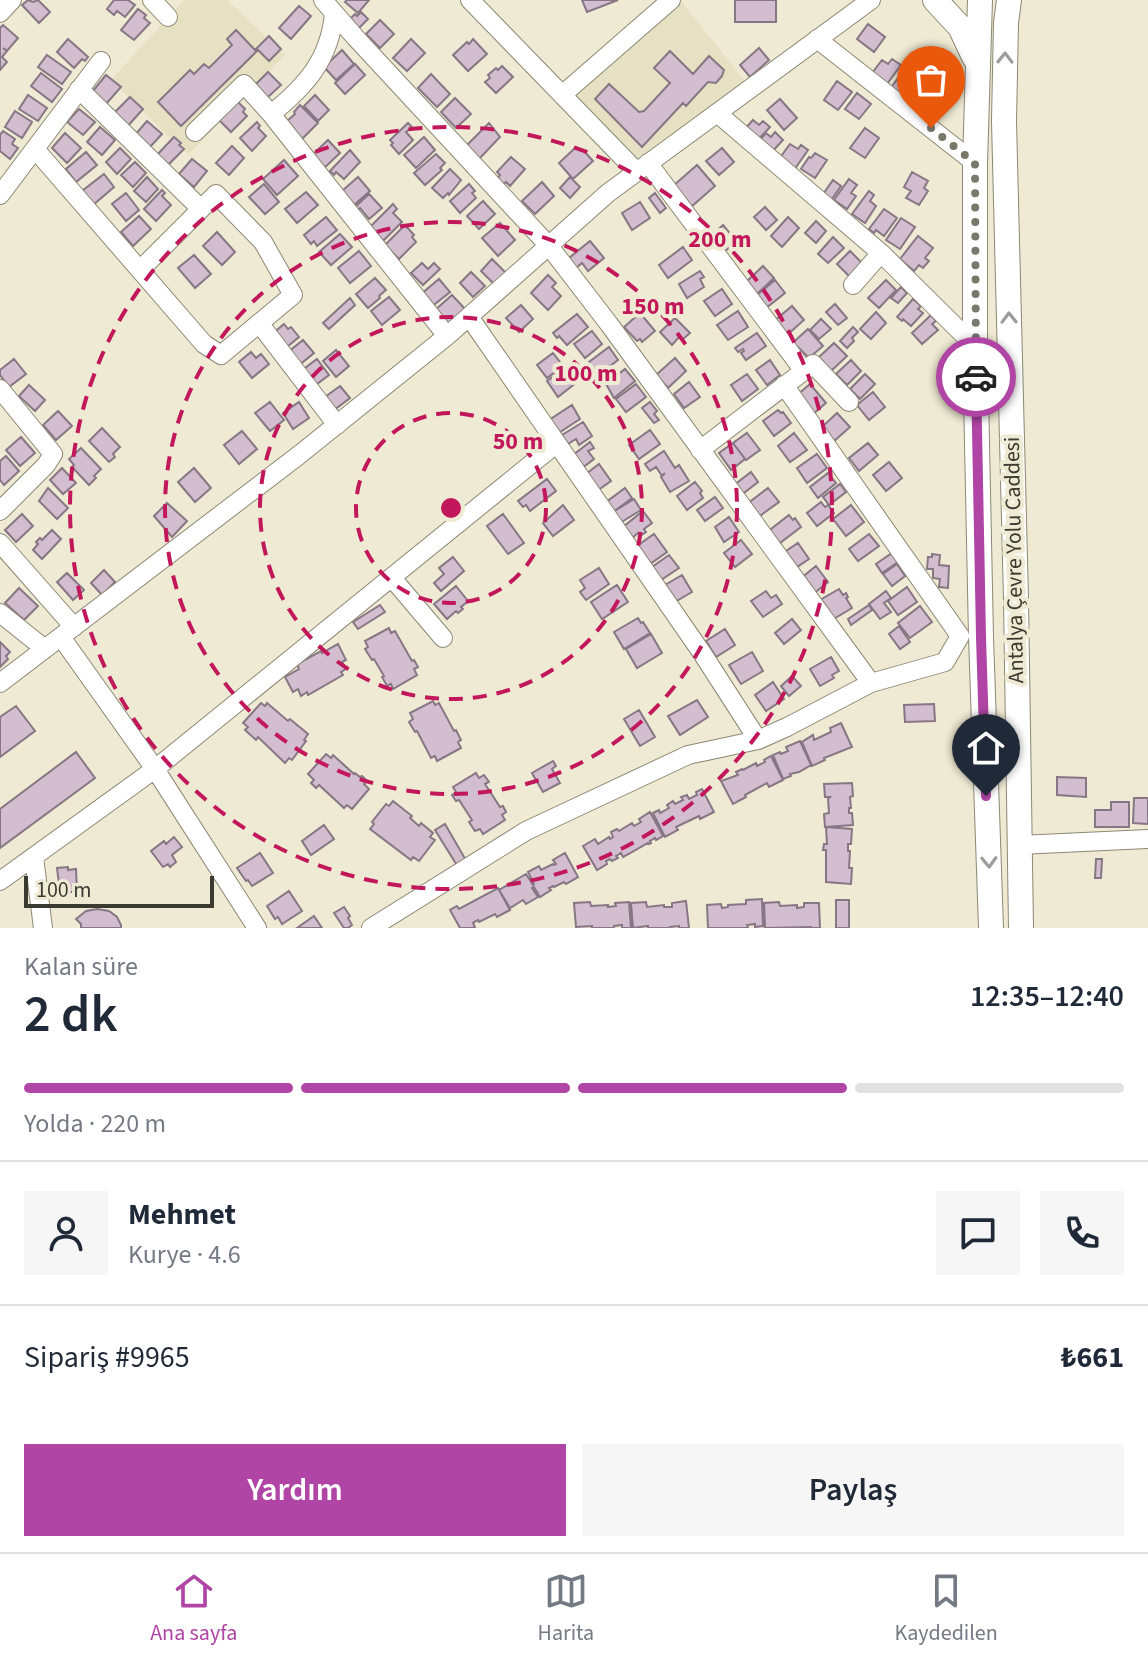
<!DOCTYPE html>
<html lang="tr">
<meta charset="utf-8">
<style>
body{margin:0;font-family:"Source Sans 3",sans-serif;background:#f6f6f7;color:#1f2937;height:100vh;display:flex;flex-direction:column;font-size:30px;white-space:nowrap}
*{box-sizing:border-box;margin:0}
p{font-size:26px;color:#747a83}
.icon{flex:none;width:44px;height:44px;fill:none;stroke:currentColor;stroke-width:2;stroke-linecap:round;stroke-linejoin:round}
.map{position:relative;height:928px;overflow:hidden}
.side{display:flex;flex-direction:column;background:#fff;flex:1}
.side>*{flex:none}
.scale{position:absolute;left:24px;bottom:20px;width:190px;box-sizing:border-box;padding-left:8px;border:4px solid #3b3a31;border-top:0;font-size:22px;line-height:28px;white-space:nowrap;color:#3b3a31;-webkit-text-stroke:6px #eeead3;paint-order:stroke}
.pin{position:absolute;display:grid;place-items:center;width:68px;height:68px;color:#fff;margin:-82px -34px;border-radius:50% 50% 50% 0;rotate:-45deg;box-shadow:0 0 8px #0007}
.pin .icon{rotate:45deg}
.courier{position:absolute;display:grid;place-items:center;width:80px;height:80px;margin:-40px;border:6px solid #b045a5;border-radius:50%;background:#fff;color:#222;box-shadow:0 2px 10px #0007}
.overview em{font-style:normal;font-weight:600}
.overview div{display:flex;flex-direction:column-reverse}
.overview{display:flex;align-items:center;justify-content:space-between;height:136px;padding:0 24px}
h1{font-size:52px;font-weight:600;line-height:60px}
.bar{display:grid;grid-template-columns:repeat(4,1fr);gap:12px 8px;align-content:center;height:96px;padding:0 24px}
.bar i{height:10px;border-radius:6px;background:#e0e1e3}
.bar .on{background:#b045a5}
.bar p{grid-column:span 4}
.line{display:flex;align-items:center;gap:20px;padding:0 24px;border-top:2px solid #e0e1e3}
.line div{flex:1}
.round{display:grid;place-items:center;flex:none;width:84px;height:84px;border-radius:0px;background:#f6f6f7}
.action{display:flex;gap:16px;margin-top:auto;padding:16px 24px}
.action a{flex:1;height:92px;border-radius:0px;background:#b045a5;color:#fff;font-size:32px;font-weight:600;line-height:92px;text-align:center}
.action a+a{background:#f6f6f7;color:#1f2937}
.menu{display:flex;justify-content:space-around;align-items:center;height:112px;border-top:2px solid #e0e1e3;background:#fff;font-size:22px;color:#747a83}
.menu a{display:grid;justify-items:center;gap:4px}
.menu .on{color:#b045a5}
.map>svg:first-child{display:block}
.built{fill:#e6e1c2}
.building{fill:#d2bece;stroke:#877684;stroke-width:2}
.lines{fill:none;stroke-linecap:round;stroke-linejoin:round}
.minor-casing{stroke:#8c8874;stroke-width:20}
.highway-casing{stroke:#8c8874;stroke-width:26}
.minor{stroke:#fff;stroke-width:18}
.highway{stroke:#fff;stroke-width:24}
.oneway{stroke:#9d9c98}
.done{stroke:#7a786a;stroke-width:8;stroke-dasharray:0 14.4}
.route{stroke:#b045a5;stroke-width:10}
.ring{fill:none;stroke:#c2185b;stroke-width:4;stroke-dasharray:14 10}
.labels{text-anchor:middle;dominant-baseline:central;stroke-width:8;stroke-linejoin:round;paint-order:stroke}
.street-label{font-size:22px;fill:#3b3a31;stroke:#eeead3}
.centre{fill:#c2185b;stroke:#eeead3;stroke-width:4}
.ring-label{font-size:24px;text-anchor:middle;font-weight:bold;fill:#c2185b;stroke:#eeead3;stroke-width:8;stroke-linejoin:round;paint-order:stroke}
</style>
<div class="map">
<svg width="1148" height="928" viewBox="0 0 1148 928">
<rect width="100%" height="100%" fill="#eeead3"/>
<path class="built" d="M184,0H227L285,55L189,154L173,141L111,80Z
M661,0H680L745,81L635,160L561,83Z"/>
<path class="building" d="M28,0L33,2L38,0L50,12L39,23L22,5Z
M114,0H128L135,5L125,17L117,11L114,15L107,9Z
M347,0H369L358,13L345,2Z
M582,0H618L587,12Z
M735,0H776V22H735Z
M299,6L311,16L291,39L279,28Z
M138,9L146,15L144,18L150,23L134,40L121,30Z
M361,12L368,19L355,32L346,23L355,14L357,16Z
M380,20L394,34L380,48L366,34Z
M868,24L885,37L874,52L857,39Z
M3,25L18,38L7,51L3,48L7,51L2,57L7,62L0,70V28Z
M236,30L255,50L269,36L281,49L269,61L258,50L181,126L158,102L190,70L194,74L204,64L209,68L232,45L227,39Z
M68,39L88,57L85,61L82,59L74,68L57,52Z
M411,39L425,53L407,71L393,58Z
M473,39L487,54L468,71L453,55L467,42L469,44Z
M759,48L769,60L750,77L740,65Z
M342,50L354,64L336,80L324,67Z
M670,51L693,74L709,56L724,70L722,76L716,83L708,82L686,106L683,103L642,147L595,99L609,84L639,112L644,111L670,83L654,68Z
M47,55L71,72L62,84L38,67Z
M892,59L901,65L887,84L872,73L882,60L888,64Z
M355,64L365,75L345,94L335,83Z
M502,66L513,77L496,93L485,82L490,78L488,75L496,68L498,70Z
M268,72L281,85L267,98L254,86Z
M41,73L62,89L52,102L31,86Z
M431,74L450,94L437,107L418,88Z
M901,74L915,84L903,99L890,89Z
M106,75L121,87L106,104L92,92Z
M837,81L852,92L838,110L824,100Z
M857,93L871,104L859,119L845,109Z
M28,95L47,108L38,121L19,109Z
M315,95L329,110L318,121L304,106Z
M130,97L143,109L127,127L113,114Z
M455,98L471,114L456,128L441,112Z
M923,98L937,109L927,122L913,111Z
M780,99L797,118L784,130L767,110Z
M238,102L245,109L243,112L247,116L231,132L219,120Z
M300,105L318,123L302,139L286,122L295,114L294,112Z
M79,109L95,122L83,135L67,122Z
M15,111L32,122L22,138L5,127Z
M753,120L759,125L763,121L770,127L757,141L744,130Z
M147,121L162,134L149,148L135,135Z
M257,122L260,126L258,128L266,136L252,151L240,138Z
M408,123L412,127L406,132L413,140L399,154L391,145L393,143L390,140Z
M489,123L500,137L479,159L466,146Z
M100,127L115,140L102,155L87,142Z
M865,128L879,138L865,158L850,148Z
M3,131L15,139L12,144L18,148L10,159L0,151V135Z
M775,132L783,140L770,154L758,142L766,133L771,137Z
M65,133L81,148L67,163L52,148Z
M174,137L181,143L179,145L184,149L167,166L156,156Z
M424,137L435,150L416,168L404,155Z
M328,140L340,153L323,169L311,156Z
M790,144L798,149L801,145L808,150L794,170L779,159Z
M232,146L244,158L229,175L216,163Z
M576,147L581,151L583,150L593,161L573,179L559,163Z
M120,148L131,159L117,174L106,162Z
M722,148L734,162L719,175L706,161Z
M350,150L360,162L344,179L336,172L334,175L330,171Z
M86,152L97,165L76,182L66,169Z
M815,153L827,160L815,178L801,169L809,157L811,158Z
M436,154L445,163L440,168L442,170L425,185L414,173Z
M511,157L525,169L510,186L506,182L503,185L497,179L500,175L497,172Z
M192,159L207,171L194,187L179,174Z
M284,160L298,176L277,195L263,179Z
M135,162L146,173L133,187L121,175Z
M697,165L715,186L691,207L673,186Z
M450,169L461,180L449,195L448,193L443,198L432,188Z
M912,172L928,181L924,188L928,191L919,205L906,198L911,191L904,187Z
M104,174L114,187L93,205L82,191Z
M147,177L158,189L146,202L134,191Z
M358,177L370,191L354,205L342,191Z
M570,177L580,187L570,198L560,188Z
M849,179L857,185L851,193L856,196L847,209L834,200Z
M833,180L841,186L829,203L821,197Z
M542,182L554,196L535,214L522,201Z
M264,184L279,202L265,214L249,197Z
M469,184L475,191L472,193L476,198L460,213L450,201Z
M162,190L165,193L162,196L171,205L156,221L144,209Z
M869,191L874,195L870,201L876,206L865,223L852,214Z
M306,192L318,205L297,223L285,209Z
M126,193L139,210L126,221L112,204Z
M655,193L666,208L660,213L649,198Z
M369,194L382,208L369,219L360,208L357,211L354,208Z
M483,201L495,214L479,229L467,216Z
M640,202L650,218L632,230L622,213Z
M393,204L397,209L393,213L402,222L383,241L370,227Z
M765,207L777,220L766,230L754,217Z
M884,209L897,218L884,236L876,230L874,233L869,229Z
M139,216L151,229L133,246L121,232Z
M326,217L337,230L317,246L314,241L311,244L304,235Z
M788,217L799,228L782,247L771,236Z
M901,218L915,227L900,249L886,240Z
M816,221L826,231L816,243L805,233Z
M500,223L515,240L498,256L482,238Z
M405,225L414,235L412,237L416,242L399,259L385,245Z
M723,225L737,242L722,253L709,238Z
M217,232L235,252L222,265L203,246Z
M340,234L352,247L331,265L319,252Z
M918,236L933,248L925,258L929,261L923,268L919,265L914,271L900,259Z
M833,237L844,248L828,263L818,254Z
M590,241L604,258L588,271L582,263L576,268L569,258Z
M683,247L692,260L668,278L659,265Z
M359,251L371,266L350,283L338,268Z
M850,251L864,265L851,278L837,264Z
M194,255L211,274L195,288L178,268Z
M492,259L507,274L496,286L481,271Z
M422,263L428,269L434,263L440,269L423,285L411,273Z
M763,266L774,278L756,295L745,283Z
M700,271L704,277L700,279L704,287L687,298L679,284Z
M471,272L485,286L473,297L460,283Z
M548,275L556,283L552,287L561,296L548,310L531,293Z
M375,278L386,290L379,296L380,298L368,308L356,294Z
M439,279L450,292L430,308L420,295Z
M775,280L785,293L766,308L756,296Z
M886,280L896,290L879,308L868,298Z
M901,287L907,293L898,303L891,298Z
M722,289L732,304L715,316L704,301Z
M452,295L466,310L448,326L434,311Z
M389,297L400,310L382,325L371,311Z
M350,298L355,305L329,329L323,323Z
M913,299L921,306L918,309L923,313L911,326L903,319L902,321L897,317Z
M835,304L847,318L838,325L826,312Z
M521,305L533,319L519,332L506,318Z
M792,306L804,320L787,335L774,321Z
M738,311L748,327L728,340L717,325Z
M876,312L886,323L871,339L860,329Z
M640,313L655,331L642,342L640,339L637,341L624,327Z
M577,314L588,327L567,345L559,336L557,338L553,333Z
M931,315L936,321L932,324L938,330L922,344L912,333Z
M675,318L690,333L682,340L679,337L672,345L660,332Z
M821,319L831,329L819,339L810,330Z
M284,324L288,329L291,327L299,337L287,347L271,335Z
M853,327L858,332L852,338L854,341L847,348L840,341Z
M808,329L823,346L809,358L798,347L793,351L789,346Z
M592,331L602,344L585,358L574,344Z
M757,333L766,346L746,360L741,353L744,351L743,349L738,352L735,348Z
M303,340L314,353L298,366L287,353Z
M834,343L847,356L830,372L817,359Z
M609,347L618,360L598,375L589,362Z
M336,350L349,366L336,377L323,361Z
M251,352L256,358L261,354L269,364L252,378L239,362Z
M553,353L563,366L547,378L537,365Z
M675,358L686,371L668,388L656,375Z
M14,359L26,374L9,387L0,375V370Z
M317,359L329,375L313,387L301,371Z
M770,360L780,375L767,385L756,370Z
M851,360L861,371L847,385L836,374Z
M566,367L577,382L558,397L547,381Z
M625,369L635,381L614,398L606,384Z
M747,374L758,389L742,401L731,385Z
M865,374L875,384L860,399L850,389Z
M689,382L700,397L684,408L674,394Z
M636,384L646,397L626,412L616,399Z
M810,384L826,403L812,415L796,396Z
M29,385L45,400L35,411L19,396Z
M340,386L350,398L334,410L325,397Z
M873,392L885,407L869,420L857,405Z
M270,402L284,420L270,431L255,413Z
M299,402L309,418L293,429L283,413Z
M650,402L657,411L654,414L659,420L654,423L642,408Z
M572,405L580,419L557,434L549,420Z
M778,410L781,413L783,412L791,423L774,436L763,421Z
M58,411L72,426L56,440L43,425Z
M837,413L850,427L833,442L821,428Z
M583,422L592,436L579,445L576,439L568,444L562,435Z
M102,428L120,447L113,454L115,457L109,462L89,441Z
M650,430L660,444L639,459L629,445Z
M242,431L257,449L239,464L224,445Z
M747,433L760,450L746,460L733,443Z
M794,433L807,450L790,462L778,446Z
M21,437L35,453L20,466L6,450Z
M590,442L594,448L588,451L594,459L582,468L573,455Z
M733,443L745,459L731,470L719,453Z
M868,443L878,455L859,471L849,458Z
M81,448L101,469L94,476L96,478L89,485L72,467L74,465L69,459Z
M664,451L675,468L679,465L689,481L670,492L661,477L665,473L662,476L656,467L650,471L645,464Z
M817,454L827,468L807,483L797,468Z
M6,456L19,471L4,485L0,480V461Z
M889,462L902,478L886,491L873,475Z
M599,464L611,481L597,491L582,477Z
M62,468L76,483L63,494L50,480Z
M194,468L211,488L195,502L178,482Z
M751,472L758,482L740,496L733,486Z
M828,473L836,483L818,498L810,487Z
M547,479L556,491L530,511L526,505L523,507L518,501Z
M695,482L702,491L700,493L703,498L687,510L677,496Z
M840,484L846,492L829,505L823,497Z
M48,488L68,508L57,519L39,501Z
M625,488L632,498L608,516L605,503Z
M768,488L779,502L757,518L747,504Z
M715,497L723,508L705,521L697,510Z
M634,499L641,510L620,523L613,512Z
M821,502L825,507L828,505L834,513L817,526L807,513Z
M167,503L187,521L172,537L154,516Z
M563,505L574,520L553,536L543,523Z
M851,505L864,522L846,536L833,519Z
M643,511L652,523L644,529L646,532L640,536L638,533L631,539L623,527Z
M22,514L33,526L16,542L5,530Z
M503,514L524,543L508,554L487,526Z
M789,515L793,520L795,518L801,527L776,546L766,533Z
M729,517L739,532L724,542L715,527Z
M52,530L61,539L42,559L33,550L38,544L36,542L40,538L42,540Z
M654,534L667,552L650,564L637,546Z
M869,534L879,546L858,561L849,549Z
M741,540L752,554L735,567L724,553Z
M798,543L809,559L791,571L780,555Z
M892,553L898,562L882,573L876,564Z
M932,554L940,555L939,565L949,566L948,588L939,587L940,579L933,578V569H927L928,557H932Z
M669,555L679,568L661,580L649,569Z
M453,557L464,571L441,591L434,583L444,574L439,568Z
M897,564L905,576L892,586L883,574Z
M816,566L828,582L812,595L800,579Z
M599,568L609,584L586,600L580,592L585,588L580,580Z
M104,570L115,582L102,595L91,583Z
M67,573L84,590L73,600L57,582Z
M682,575L692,592L675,602L665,585Z
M617,585L628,602L602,619L591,602Z
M456,586L468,601L461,607L463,609L458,613L456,611L447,619L434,604Z
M907,587L917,602L898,615L888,601Z
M19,588L38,606L24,620L5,603Z
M839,589L843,595L846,593L848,597L846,598L852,608L832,620L820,600Z
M766,591L771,598L776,595L782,604L763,617L751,601Z
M886,591L891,598L884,603L891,612L880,619L869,604Z
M380,605L385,612L358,629L353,622Z
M869,605L872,610L851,625L848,619Z
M920,606L932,622L910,638L898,623Z
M638,618L641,623L643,622L650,633L624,649L614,632Z
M792,619L801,630L784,644L775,633Z
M899,626L910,642L900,649L889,634Z
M389,628L391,633L395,631L412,661L414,660L418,667L414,669L417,675L393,689L391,684L387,686L382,677L384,676L374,659L372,660L365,649L368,647L365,641Z
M725,629L735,645L716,657L706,641Z
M651,634L662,653L637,668L626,649Z
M0,642L10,652L6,656L8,659L0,667Z
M338,644L346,660L342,662L346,669L341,672L343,675L308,695L307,692L301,696L298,689L293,692L285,677L299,669L297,664L321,651L322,653Z
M752,652L763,671L741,684L729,665Z
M831,657L839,671L832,675L834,678L820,686L810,669Z
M792,676L801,686L789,696L781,686Z
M773,682L784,699L766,711L755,695Z
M697,700L708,717L680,735L668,716Z
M433,701L435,705L439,703L454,731L456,730L461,740L458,742L461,748L437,761L435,756L431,758L417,731L415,732L409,722L413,719L410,713Z
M261,703L265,706L267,703L288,721L290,719L308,734L304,740L306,741L292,760L289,758L285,763L258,737L256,740L245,730L248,727L243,723Z
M934,704L935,721L905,722L904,705Z
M16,706L35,731L0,757V717Z
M639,710L655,737L640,746L624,719Z
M841,723L852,747L824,758L825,760L812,766L802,742L813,735L814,740L831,732L830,728Z
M800,741L811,765L799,772L790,774L791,776L783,779L773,755L780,752L781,754L788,751L786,747Z
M76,752L95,778L0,848V809Z
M326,754L331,758L333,755L354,774L355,773L360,777L362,776L367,781L364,784L369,789L352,809L347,805L344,808L319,785L316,788L311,783L314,780L308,774Z
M771,756L783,780L769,787L767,783L745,795L746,797L733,804L721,781L738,775L736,772L742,769L743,770L756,763L757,766L765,762L764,760Z
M553,761L556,766L552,769L560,783L543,792L532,773Z
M476,773L479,778L484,775L489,782L485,784L500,807L503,806L506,812L502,815L505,820L483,834L480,829L475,831L469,822L472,820L459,800L456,801L452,795L456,792L453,787Z
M1057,777L1086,778V797L1057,795Z
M852,783L853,796L850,797L851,808H849V813H852L853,825L825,827L824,814L829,813L828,799L830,797H825L824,784Z
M702,789L714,812L700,819L699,816L676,827L678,830L665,837L653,813L659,810L660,813L669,808L667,805L673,801L675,804L683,800L681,797L687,795L689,799L697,795L696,792Z
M1134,798H1148V824L1133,823Z
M393,801L412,816L410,818L419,826L421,823L433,833L430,837L435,840L419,861L413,857L411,860L370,829L374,824L372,822L386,804L389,806Z
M1111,802H1129V827H1095V810H1111Z
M650,812L663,836L656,840L655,838L650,841L651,843L649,844L648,843L623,857L621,853L616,856L618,858L612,861L610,859L606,861L607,864L597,870L583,846L595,839L598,844L609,837L610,839L613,837L611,832L617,829L619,831L632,823L634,826L641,822L639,819Z
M445,824L467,862L458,867L435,830Z
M324,825L334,839L311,855L302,841Z
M826,827L852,829L851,844H848V851H850L849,868H852L851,884L826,882V850H823L824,844H827Z
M174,837L182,847L172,855L176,862L170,867L168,864L163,867L151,851L164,841L166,844Z
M260,853L273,873L252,886L248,880L246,881L237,868Z
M565,853L578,877L566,884L564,882L554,887L553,886L549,888L551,890L540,897L534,887L532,888L538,897L526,904L523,900L510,908L499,890L526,874L533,885L534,884L528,872L539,866L541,870L553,864L554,865L556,864L553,860Z
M1096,859H1102L1101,878H1095Z
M68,867V870L76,869L77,892H60L57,868Z
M498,888L510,910L497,917L495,914L479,922L478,920L473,923L475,927L473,928H460L450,910L457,906L459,909Z
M289,891L302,911L282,924L278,917L275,919L267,906Z
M762,899L763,926L755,927V924L747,925L748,928H708L707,905L721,904L722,908L728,907V905L746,904V900Z
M836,900H849V928H836Z
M686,901L689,928H679V926L670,927V928H648V926L633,928L631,903L646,902L647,907L664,905V907H672V903Z
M590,902L591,906L608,905V907L616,906L615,903L629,902L631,928H622V925L614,926V928H592V926L576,927L574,903Z
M779,902L780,906L797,905V908L804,907V903H819L820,928H811V927L765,928L764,903Z
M344,907L350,916L348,918L352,925L348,928H344L334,913Z
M97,909L109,911L117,917L121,925V928H81V924L76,919L86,911Z
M314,916L322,928H297Z"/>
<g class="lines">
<defs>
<path id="minor" d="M152,0L168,17
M323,0L355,37L549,246L609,324L871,683
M470,0L637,172
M0,13L12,0
M334,13C330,59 306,86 271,114L447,336
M817,39L975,163
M79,89L201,209
M562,95L671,0
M717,113L881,253L975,346
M195,132L244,84L271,114
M35,149L204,344L221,355L293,295L263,242L216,194L140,270
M648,163L804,371
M0,195L101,61
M853,285L881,253
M470,318L702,653L758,740
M259,323L337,425
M784,385L960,636
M0,389L53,454L46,465L0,511
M700,450L813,364L849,402
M0,543L74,627
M392,578L443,638
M0,613L45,649
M61,637L155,769L257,928
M0,683L299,455L447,336L608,193L871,0
M1019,845L1148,839
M34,857L43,928
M0,881L155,769L556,444
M371,928L526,831L688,755L758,740L787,727L871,683L945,662L960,636"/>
<path id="highway" d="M935,0L960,27L974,57
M980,0L975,163V346L981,637L991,928
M1009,0L1006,23L1004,121L1016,599L1021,928"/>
</defs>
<use href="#minor" class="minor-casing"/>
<use href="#highway" class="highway-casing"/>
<use href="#minor" class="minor"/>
<use href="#highway" class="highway"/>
</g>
<defs><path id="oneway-chevron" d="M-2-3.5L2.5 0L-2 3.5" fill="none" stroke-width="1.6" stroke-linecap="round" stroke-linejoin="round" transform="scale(2)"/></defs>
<g class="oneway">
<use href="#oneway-chevron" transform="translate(1005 58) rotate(-89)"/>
<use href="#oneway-chevron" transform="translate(1009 318) rotate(-91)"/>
<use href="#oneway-chevron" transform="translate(989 862) rotate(88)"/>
</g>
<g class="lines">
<path class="done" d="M931,128L975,163L976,377"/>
<path class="route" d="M976,377L981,637L986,796"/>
</g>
<g class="ring">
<circle cx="451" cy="508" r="95"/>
<circle cx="451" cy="508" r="191"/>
<circle cx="451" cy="508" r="286"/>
<circle cx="451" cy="508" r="381"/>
</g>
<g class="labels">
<g class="street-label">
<text transform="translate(1014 560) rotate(-91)">Antalya Çevre Yolu Caddesi</text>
</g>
</g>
<circle cx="451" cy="508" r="12" class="centre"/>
<g class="ring-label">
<text x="720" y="247">200 m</text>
<text x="653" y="314">150 m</text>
<text x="586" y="381">100 m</text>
<text x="518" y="449">50 m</text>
</g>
</svg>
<div class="scale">100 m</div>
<div class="pin" style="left:931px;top:128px;background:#ea580c"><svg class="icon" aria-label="bag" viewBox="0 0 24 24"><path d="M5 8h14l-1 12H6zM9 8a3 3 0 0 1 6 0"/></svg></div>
<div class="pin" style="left:986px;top:796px;background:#1f2937"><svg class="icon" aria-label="home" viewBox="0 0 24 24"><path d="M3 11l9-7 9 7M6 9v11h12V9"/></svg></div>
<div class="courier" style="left:976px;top:377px"><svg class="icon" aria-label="car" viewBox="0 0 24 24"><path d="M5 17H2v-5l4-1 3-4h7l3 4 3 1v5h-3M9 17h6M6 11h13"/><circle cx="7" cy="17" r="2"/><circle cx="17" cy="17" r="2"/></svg></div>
</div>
<section class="side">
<div class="overview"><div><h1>2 dk</h1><p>Kalan süre</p></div><em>12:35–12:40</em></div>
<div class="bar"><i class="on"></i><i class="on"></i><i class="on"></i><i></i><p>Yolda · 220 m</p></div>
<div class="line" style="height:144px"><a class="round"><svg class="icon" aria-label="person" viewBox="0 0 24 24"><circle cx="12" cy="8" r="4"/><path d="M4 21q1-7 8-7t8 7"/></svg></a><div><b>Mehmet</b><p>Kurye · 4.6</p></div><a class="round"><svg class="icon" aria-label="chat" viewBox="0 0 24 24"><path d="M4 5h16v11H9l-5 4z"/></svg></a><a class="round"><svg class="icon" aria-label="phone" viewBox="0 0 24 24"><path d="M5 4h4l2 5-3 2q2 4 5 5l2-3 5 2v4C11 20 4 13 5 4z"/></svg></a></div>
<div class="line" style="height:104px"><div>Sipariş #9965</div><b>₺661</b></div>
<div class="action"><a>Yardım</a><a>Paylaş</a></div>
</section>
<nav class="menu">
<a class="on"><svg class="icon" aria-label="home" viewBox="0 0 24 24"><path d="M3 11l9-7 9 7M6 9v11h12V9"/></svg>Ana sayfa</a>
<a><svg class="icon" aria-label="map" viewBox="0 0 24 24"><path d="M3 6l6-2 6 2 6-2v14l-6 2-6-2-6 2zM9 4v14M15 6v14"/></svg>Harita</a>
<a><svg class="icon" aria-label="saved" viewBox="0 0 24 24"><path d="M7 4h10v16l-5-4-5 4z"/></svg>Kaydedilen</a>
</nav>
